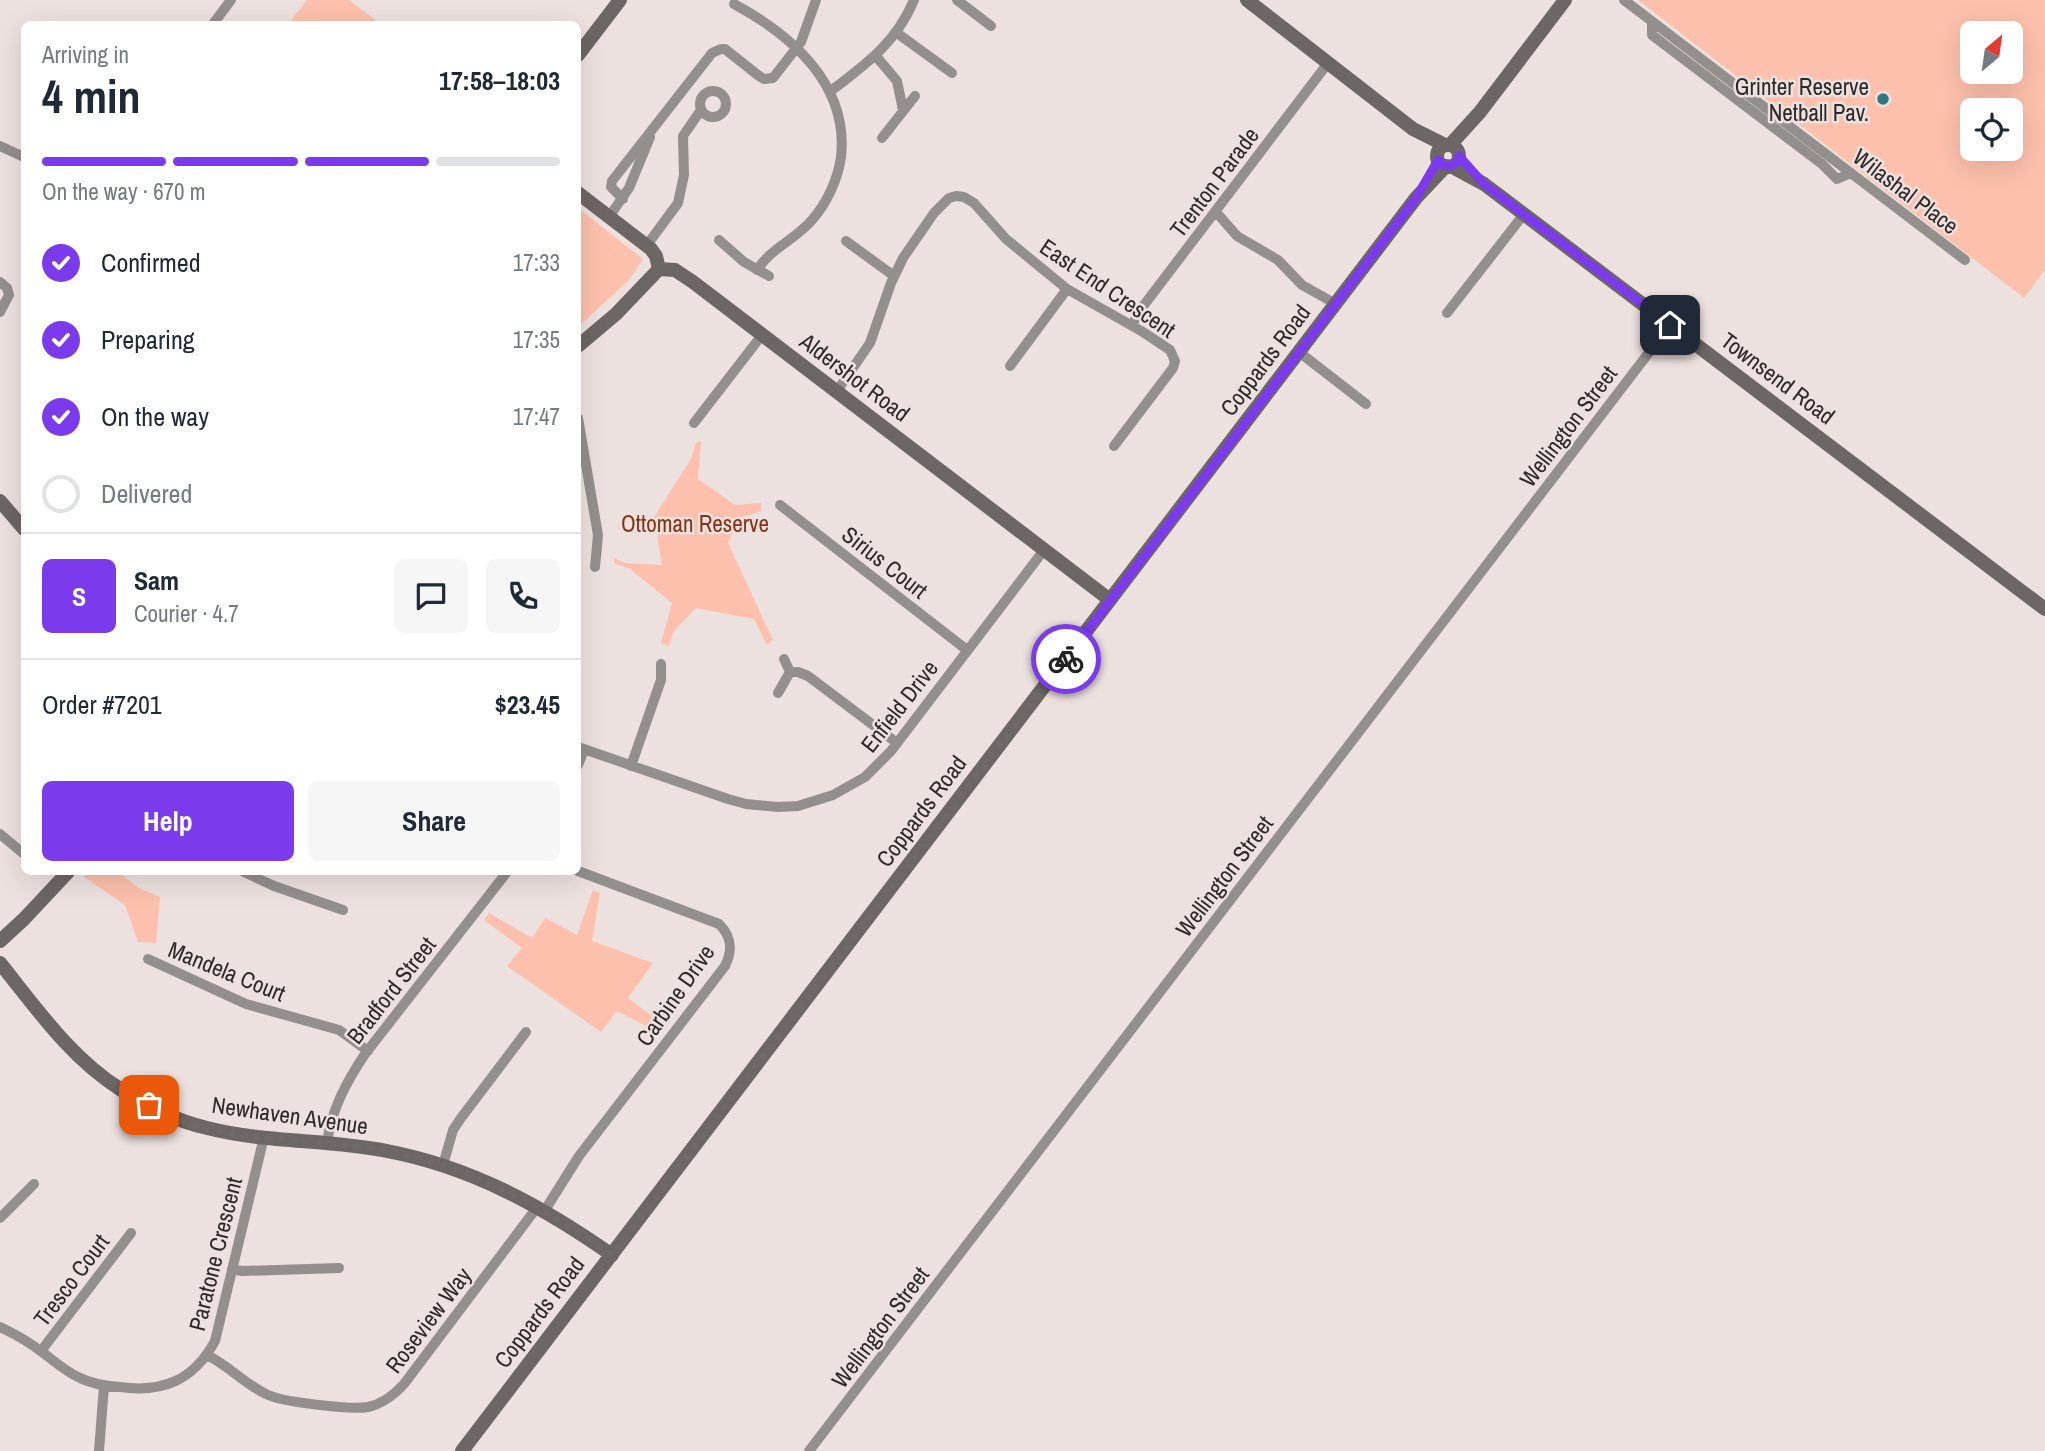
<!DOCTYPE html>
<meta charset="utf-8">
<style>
body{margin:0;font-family:"Archivo Narrow",sans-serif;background:#f6f6f7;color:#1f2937;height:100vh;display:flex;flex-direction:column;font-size:26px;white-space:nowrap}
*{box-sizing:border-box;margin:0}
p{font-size:23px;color:#747a83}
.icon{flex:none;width:38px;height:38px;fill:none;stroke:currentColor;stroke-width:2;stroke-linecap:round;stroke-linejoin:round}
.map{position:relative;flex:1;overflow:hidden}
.sheet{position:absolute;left:21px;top:21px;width:560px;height:854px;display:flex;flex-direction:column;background:#fff;border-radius:10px;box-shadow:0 7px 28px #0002}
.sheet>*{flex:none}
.needle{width:46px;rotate:29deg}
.buttons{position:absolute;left:1960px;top:21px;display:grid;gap:14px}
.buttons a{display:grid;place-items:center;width:63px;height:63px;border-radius:10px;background:#fff;box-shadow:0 7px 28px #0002;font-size:35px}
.pin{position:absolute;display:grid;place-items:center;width:60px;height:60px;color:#fff;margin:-30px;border-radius:14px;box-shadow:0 4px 10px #0006}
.courier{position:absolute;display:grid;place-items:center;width:70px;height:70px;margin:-35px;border:5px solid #7c3aed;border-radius:50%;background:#fff;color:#222;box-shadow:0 2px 9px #0007}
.head em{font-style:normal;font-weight:700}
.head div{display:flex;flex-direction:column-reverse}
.head{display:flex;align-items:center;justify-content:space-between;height:119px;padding:0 21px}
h1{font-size:46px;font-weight:700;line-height:52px}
.bar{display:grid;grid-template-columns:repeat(4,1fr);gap:10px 7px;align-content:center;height:84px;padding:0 21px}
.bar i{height:9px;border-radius:5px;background:#e0e1e3}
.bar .active{background:#7c3aed}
.bar p{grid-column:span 4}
.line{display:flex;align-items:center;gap:18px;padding:0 21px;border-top:2px solid #e0e1e3}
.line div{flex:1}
.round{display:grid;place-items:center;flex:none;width:74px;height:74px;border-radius:10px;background:#f6f6f7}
ol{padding:0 21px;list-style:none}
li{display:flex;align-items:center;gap:21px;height:77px}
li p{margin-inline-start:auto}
li .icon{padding:7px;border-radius:50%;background:#7c3aed;color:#fff;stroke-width:4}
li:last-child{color:#747a83}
li i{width:38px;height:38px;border:4px solid #e0e1e3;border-radius:50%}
.action{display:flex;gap:14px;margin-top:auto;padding:14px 21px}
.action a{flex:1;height:80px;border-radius:10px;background:#7c3aed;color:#fff;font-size:28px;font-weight:700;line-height:80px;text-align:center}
.action a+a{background:#f6f6f7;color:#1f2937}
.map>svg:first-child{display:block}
.green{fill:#fcc0ac;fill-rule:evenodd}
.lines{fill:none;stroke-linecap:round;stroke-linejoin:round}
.street{stroke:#938f8d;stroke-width:10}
.secondary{stroke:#6c6664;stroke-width:14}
.done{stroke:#706968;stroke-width:7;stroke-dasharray:0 12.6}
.route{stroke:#7c3aed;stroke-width:9}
.poi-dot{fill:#307980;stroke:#ece1de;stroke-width:2.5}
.labels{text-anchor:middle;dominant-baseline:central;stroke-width:5;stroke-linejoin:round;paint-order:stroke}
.poi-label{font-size:23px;fill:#2d2928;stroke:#ece1de;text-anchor:end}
.street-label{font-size:23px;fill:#2d2928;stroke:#ece1de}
.park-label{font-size:23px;fill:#863316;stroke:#ece1de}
</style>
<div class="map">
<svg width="2045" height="1451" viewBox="0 0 2045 1451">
<rect width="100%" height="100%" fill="#ece1de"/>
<path class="green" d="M307,0H349L381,24H288Z
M1638,0H2045V270L2024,298ZM1972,33H2011V72H1972ZM1972,110H2011V149H1972Z
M578,208L643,259L628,281L578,327Z
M701,441L698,479L735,505L761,503V511L740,518L728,543L773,640L767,645L754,619L696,608L673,632L669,646L661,643L672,603L630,569L614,563V558L626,563L662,565L654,517L691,459L696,443Z
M86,872H118L139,888L160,897L156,943L138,942L125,905L84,877Z
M593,890L600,893L592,941L653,963L628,998L665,1026L660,1033L617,1011L601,1032L507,966L522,948L484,920L489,913L532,938L545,918L577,935Z"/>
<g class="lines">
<path class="street" d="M957,0L991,26
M1624,0L1965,260
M734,4C792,35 849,85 841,157C838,179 827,203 812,220C795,240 772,247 757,270
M1652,22V35L1822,164L1837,179L1851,173
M213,24L231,0
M897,33L952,73
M875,55L897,81L903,110
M700 104a13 13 0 1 1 26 0a13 13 0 1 1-26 0Z
M831,91C866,64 896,43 914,0
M882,138L915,96
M0,146L24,157
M623,199L611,187L612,181L712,53L721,49H725L759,76L764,79L773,78L801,42L816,0
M1216,212L1237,236L1278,260L1302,285L1336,304
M609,217L629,188L650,137
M719,240L744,262L769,276
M846,241L894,276
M647,245L678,203L684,175L683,136L701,110
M0,282L7,288L9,295L0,312
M1447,313L1524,214
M1132,325L1141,309L1328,63
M1299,352L1366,404
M1010,366L1067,289
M837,391L870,343L891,283L903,258L934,213L949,198L956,196L964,197L974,203L1006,239L1067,289L1143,332L1170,350L1175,361L1173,368L1114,446
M578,418L598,535L595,567
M694,423L762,335
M780,505L967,650
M790,672H798L808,676L897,743
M778,693L790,672L784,659
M578,747L728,799L746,804L778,807L798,806L833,795L865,777L891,751L1044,550
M578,765L584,750
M631,766L661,680V664
M0,834L24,854
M244,872L274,886L343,910
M148,959L246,1004L339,1030L368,1051
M327,1143C331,1110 347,1081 365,1054L507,872
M443,1165L453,1130L461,1118L526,1032
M545,1210L579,1156L725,966C733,950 732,937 719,924L578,871
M0,1218L34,1184
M232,1269L242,1271L339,1268
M0,1327C15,1334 29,1342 42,1352C54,1361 65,1371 78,1377C91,1384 105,1386 120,1387C163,1393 194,1380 215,1341L264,1137
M41,1351L131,1233
M207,1355C229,1366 245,1384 266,1394C280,1402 352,1410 368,1407C382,1404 394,1395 404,1384L538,1206
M99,1451L104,1386
M809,1451L1670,325"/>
<path class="secondary" d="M1247,0L1413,129L1445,145
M578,55L620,0
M1450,145L1480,112L1565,0
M1437 156a11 11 0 1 1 22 0a11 11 0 1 1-22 0Z
M1451,166L1484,184L2045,609
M578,193L651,249L656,256L659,269
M659,269L675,270L693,282L1110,600
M578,346L616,314L659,269
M0,501L24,529
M0,941L24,919L68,872
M0,963C37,1009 70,1057 120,1089C146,1106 177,1121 207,1128C266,1143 328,1139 387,1151C471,1167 542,1206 612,1255
M462,1451L1416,198L1446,166"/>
</g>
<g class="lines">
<path class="done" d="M149,1105C168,1115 188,1124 208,1129C267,1142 328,1139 387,1151C473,1167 541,1206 612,1255L1066,659"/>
<path class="route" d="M1066,659L1416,198L1438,160L1443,165L1451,166L1457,162L1459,156L1484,184L1670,325"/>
</g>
<circle class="poi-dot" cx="1883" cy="99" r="7"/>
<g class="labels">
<g class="poi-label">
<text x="1869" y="86">Grinter Reserve<tspan x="1869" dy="26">Netball Pav.</tspan></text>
</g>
<g class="street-label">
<text transform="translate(1214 182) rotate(-53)">Trenton Parade</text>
<text transform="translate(1906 191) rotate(37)">Wilashal Place</text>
<text transform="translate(1108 288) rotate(34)">East End Crescent</text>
<text transform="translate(1265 360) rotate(-53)">Coppards Road</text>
<text transform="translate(855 377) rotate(37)">Aldershot Road</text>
<text transform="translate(1778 378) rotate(37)">Townsend Road</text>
<text transform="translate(1568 426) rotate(-53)">Wellington Street</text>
<text transform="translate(885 562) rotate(38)">Sirius Court</text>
<text transform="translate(899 706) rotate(-52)">Enfield Drive</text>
<text transform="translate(921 811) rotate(-53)">Coppards Road</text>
<text transform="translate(1224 876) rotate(-53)">Wellington Street</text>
<text transform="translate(227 971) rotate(22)">Mandela Court</text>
<text transform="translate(391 990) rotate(-52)">Bradford Street</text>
<text transform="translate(675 995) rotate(-55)">Carbine Drive</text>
<text transform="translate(290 1115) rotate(8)">Newhaven Avenue</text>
<text transform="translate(215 1254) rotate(-76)">Paratone Crescent</text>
<text transform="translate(71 1280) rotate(-53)">Tresco Court</text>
<text transform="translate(539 1312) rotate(-53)">Coppards Road</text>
<text transform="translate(428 1320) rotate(-53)">Roseview Way</text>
<text transform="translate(880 1327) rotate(-53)">Wellington Street</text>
</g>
<g class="park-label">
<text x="695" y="523">Ottoman Reserve</text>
</g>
</g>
</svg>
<div class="buttons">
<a><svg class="needle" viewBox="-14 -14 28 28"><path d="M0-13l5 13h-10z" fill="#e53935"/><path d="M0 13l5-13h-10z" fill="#747a83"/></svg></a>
<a><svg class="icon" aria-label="locate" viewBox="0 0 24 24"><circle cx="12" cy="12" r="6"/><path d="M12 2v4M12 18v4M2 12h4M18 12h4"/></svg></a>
</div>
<div class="pin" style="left:149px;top:1105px;background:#ea580c"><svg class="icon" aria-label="bag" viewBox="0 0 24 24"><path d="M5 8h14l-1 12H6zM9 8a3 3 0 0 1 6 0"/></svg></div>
<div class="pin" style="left:1670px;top:325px;background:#1f2937"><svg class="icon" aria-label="home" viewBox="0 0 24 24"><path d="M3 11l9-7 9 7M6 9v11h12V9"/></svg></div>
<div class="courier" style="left:1066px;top:659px"><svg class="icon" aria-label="bike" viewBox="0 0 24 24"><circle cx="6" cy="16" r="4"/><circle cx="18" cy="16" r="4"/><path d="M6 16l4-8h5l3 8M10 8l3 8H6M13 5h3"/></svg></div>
<section class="sheet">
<div class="head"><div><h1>4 min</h1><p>Arriving in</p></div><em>17:58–18:03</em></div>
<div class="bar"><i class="active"></i><i class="active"></i><i class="active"></i><i></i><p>On the way · 670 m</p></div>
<ol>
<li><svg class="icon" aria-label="check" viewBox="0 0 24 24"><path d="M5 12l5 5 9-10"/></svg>Confirmed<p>17:33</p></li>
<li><svg class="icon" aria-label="check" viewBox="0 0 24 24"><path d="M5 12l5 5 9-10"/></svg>Preparing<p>17:35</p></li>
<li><svg class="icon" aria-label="check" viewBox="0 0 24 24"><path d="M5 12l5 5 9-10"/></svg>On the way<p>17:47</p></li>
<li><i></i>Delivered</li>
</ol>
<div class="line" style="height:126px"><b class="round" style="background:#7c3aed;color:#fff">S</b><div><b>Sam</b><p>Courier · 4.7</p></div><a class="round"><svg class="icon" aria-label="chat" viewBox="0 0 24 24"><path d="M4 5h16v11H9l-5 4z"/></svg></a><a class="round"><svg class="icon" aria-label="phone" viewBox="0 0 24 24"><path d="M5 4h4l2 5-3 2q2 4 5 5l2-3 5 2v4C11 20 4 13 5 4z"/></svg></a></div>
<div class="line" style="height:91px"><div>Order #7201</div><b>$23.45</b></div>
<div class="action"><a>Help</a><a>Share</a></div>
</section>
</div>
